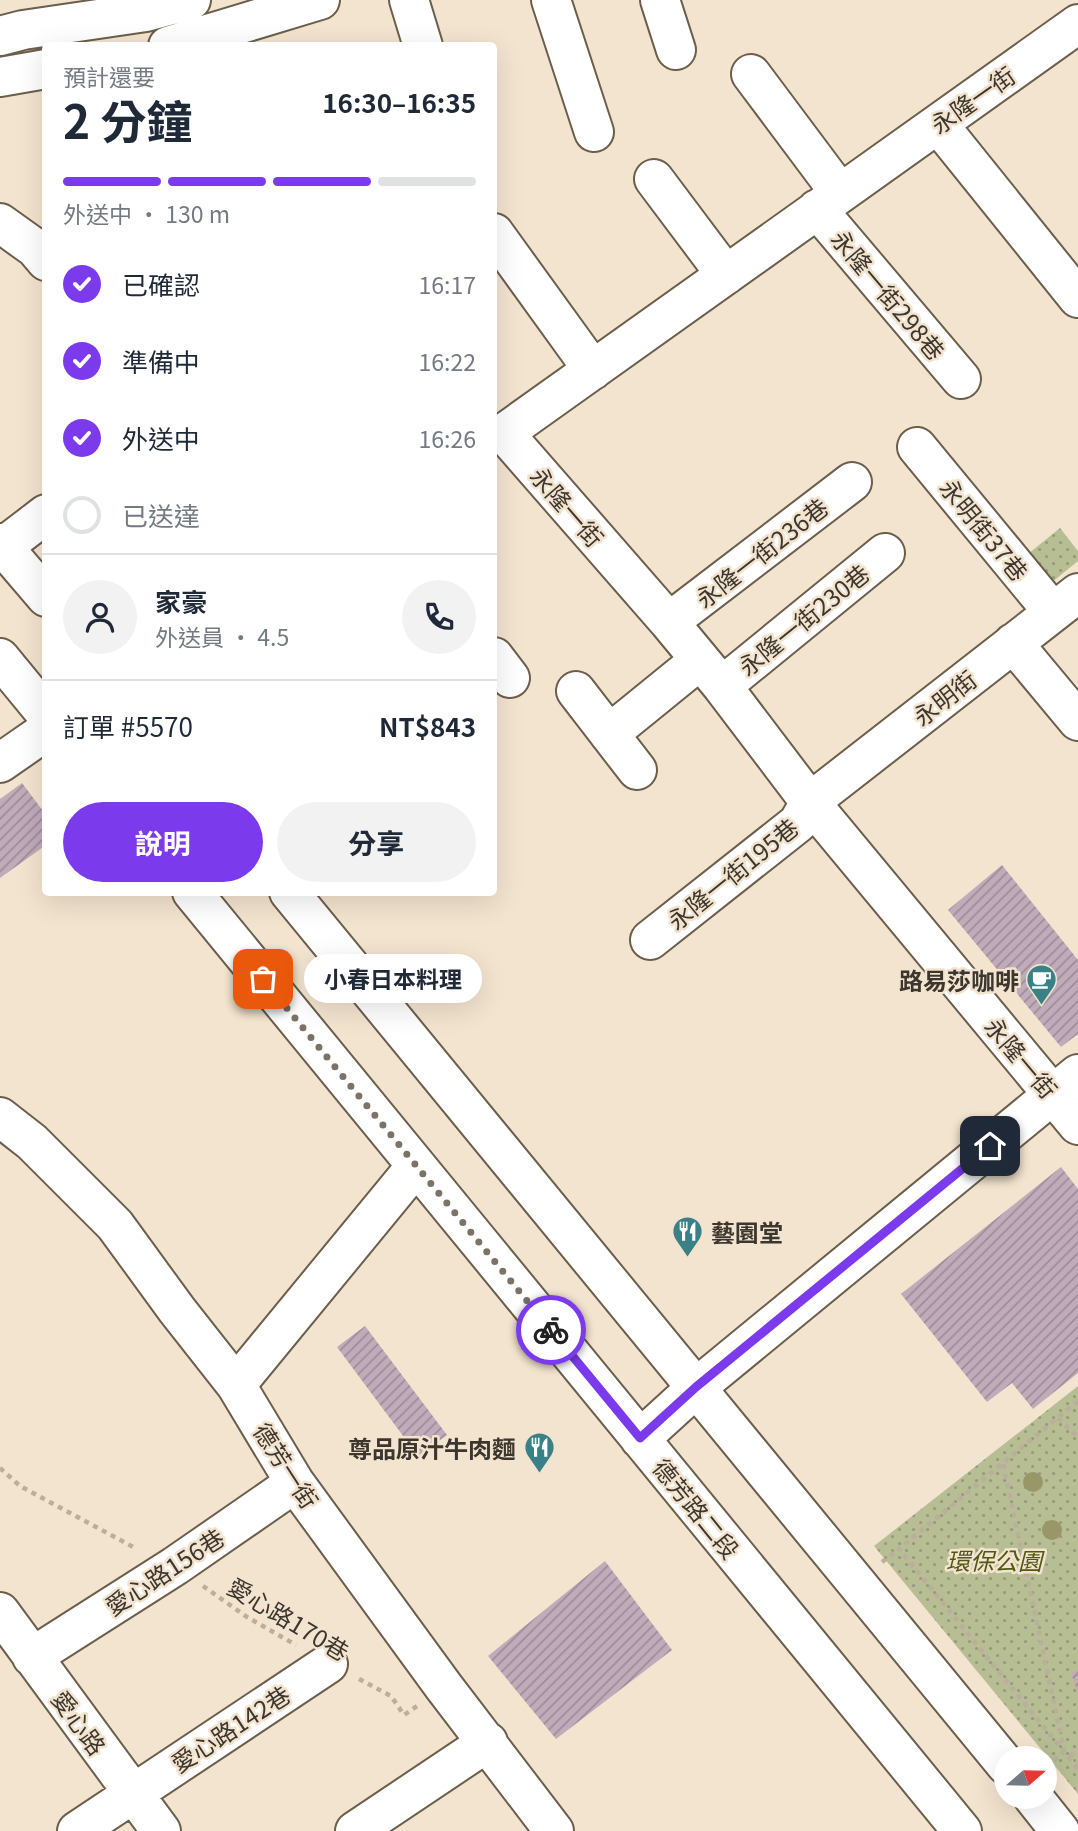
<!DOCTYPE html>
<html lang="zh-TW">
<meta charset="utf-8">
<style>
body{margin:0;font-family:Georgia,"Noto Sans TC",serif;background:#f2f2f3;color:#1f2937;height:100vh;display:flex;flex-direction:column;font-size:26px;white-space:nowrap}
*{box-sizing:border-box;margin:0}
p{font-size:23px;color:#747a83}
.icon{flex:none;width:38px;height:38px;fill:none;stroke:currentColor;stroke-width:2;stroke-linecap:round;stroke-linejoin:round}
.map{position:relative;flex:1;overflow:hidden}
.panel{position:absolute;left:42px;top:42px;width:455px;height:854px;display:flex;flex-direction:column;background:#fff;border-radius:7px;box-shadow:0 7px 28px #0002}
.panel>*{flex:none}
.needle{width:46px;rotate:70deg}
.tools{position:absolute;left:994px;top:1746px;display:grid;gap:14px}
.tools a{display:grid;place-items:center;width:63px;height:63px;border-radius:50%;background:#fff;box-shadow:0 7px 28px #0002;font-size:35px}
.pin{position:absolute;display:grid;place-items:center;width:60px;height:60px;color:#fff;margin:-30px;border-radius:14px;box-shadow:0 4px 10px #0006}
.courier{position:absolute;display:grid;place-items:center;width:70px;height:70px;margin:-35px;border:5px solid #7c3aed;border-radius:50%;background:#fff;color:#222;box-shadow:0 2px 9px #0007}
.bubble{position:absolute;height:49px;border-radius:24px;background:#fff;box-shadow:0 7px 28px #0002;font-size:23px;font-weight:700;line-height:49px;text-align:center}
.headline em{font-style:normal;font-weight:700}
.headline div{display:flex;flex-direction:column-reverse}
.headline{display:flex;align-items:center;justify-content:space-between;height:119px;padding:0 21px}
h1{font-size:46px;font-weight:700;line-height:52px}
.bar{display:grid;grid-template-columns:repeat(4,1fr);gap:10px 7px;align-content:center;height:84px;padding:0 21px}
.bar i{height:9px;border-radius:5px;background:#e0e1e3}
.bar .current{background:#7c3aed}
.bar p{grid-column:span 4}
.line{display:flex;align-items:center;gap:18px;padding:0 21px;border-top:2px solid #e0e1e3}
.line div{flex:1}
.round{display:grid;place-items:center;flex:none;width:74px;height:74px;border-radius:37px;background:#f2f2f3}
ol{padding:0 21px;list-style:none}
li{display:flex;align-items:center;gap:21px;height:77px}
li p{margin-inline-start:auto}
li .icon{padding:7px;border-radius:50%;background:#7c3aed;color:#fff;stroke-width:4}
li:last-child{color:#747a83}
li i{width:38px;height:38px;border:4px solid #e0e1e3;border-radius:50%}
.action{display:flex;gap:14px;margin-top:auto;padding:14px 21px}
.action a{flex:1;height:80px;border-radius:42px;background:#7c3aed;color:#fff;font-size:28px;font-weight:700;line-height:80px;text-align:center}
.action a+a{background:#f2f2f3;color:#1f2937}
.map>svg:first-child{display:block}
.park{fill:url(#park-dots)}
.building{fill:url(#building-hatch)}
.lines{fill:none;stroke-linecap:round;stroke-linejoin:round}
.minor-casing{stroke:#6b5e4b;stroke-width:42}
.path{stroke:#baae9d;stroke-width:4.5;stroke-dasharray:5 5;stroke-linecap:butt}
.minor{stroke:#fff;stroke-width:38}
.tree{fill:#999768}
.done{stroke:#7c7366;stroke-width:7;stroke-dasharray:0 12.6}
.route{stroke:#7c3aed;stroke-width:9}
.labels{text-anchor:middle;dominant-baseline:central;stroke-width:5;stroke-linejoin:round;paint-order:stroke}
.street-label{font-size:24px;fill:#3c362e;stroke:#f3e4cf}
.poi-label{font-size:24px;font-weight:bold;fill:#3c362e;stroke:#f3e4cf;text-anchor:end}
.park-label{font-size:24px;font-style:italic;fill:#505813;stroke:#f3e4cf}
</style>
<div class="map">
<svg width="1078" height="1831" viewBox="0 0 1078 1831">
<defs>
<pattern id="park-dots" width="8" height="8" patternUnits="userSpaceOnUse" patternTransform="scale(1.75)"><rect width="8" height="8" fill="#b7be94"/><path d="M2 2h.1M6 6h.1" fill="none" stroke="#969b79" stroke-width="1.8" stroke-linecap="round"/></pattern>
<pattern id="building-hatch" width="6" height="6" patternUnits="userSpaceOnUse" patternTransform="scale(1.75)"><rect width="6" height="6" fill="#c0abba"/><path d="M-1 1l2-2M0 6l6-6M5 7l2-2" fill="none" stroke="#9d8c98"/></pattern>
</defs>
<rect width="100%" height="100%" fill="#f3e4cf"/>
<path class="park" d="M1060,528L1078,551V561L1051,583L1028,554Z
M1078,1386V1794L874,1546Z"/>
<path class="building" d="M22,783L46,815V845L0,878V799Z
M1002,865L1078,960V1034L1061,1047L948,910Z
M1061,1167L1078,1189V1373L1033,1409L1012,1383L987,1402L901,1294Z
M365,1326L447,1435L418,1456L337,1347Z
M605,1561L672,1650L556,1739L488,1656Z
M1078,1670V1693L1071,1673Z"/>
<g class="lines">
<defs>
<path id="minor" d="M409,0L423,46
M551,0L594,132
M660,0L676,50
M1078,24L504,433L669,622L722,686L810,802L1078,1125
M0,36L23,30L146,12L191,0
M168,46L320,0
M751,74L840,193
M0,77L46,69
M938,124L1078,298
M654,179L726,275
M817,209L961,379
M0,223L35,248L46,261
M494,233L593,370
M917,447L1053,612
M0,543L46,597
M3,547L46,514
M669,622L852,482
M1013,643L1078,721
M494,657L510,678
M0,658L46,714
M722,686L885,553
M576,691L637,770
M609,734L700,660
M0,763L46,731
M192,892L962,1831
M289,892L1006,1765
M650,940L798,823L810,802L1078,593
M0,1117L32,1142L115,1225L177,1310L236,1385L295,1483L444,1687L554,1831
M236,1385L416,1166
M640,1439L697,1387L1078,1074
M0,1612L161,1831
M32,1657L175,1566L295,1483
M1033,1797L1060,1831
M77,1831L328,1664
M355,1831L488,1742"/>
</defs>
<use href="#minor" class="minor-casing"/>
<path class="path" d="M1078,1401L899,1549L1078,1769
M1058,1418L1078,1437
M1003,1464L1064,1750
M0,1468L20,1486L137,1549
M882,1562L899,1549
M203,1586L247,1617L296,1645
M359,1679L391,1696L404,1715L417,1706
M1046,1767L1064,1752L1078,1756"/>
<use href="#minor" class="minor"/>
</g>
<g class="tree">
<circle cx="1033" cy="1482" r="10"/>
<circle cx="1052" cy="1530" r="10"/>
</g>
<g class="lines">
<path class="done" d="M263,979L551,1330"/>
<path class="route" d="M551,1330L640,1438L696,1387L990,1146"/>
</g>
<defs>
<symbol id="cafe-pin" viewBox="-11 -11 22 30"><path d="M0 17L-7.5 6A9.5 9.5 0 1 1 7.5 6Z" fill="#398186" stroke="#f3e4cf"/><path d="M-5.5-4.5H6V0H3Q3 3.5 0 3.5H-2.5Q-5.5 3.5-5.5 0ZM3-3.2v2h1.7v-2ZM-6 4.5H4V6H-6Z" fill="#fff"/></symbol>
<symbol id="restaurant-pin" viewBox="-11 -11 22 30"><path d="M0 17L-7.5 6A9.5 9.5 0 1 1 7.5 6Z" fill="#398186" stroke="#f3e4cf"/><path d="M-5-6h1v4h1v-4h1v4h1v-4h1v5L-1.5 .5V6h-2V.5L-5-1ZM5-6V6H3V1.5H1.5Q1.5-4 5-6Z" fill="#fff"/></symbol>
</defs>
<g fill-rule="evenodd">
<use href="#cafe-pin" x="1024" y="962" width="35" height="47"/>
<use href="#restaurant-pin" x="670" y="1214" width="35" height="47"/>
<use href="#restaurant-pin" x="522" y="1430" width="35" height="47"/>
</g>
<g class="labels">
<g class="street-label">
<text transform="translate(972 99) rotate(-35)">永隆一街</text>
<text transform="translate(889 294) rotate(50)">永隆一街298巷</text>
<text transform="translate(568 506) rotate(49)">永隆一街</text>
<text transform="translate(985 529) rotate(51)">永明街37巷</text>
<text transform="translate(761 552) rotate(-38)">永隆一街236巷</text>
<text transform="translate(803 619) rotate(-39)">永隆一街230巷</text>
<text transform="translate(944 697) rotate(-38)">永明街</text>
<text transform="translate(732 873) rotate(-39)">永隆一街195巷</text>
<text transform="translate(1022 1057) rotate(50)">永隆一街</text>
<text transform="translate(287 1465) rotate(57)">德芳一街</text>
<text transform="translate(697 1508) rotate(51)">德芳路二段</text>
<text transform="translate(164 1571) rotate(-33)">愛心路156巷</text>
<text transform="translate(289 1618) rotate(31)">愛心路170巷</text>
<text transform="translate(80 1722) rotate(54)">愛心路</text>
<text transform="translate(230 1728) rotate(-33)">愛心路142巷</text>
</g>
<g class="poi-label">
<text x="1019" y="979">路易莎咖啡</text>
<text x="711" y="1231" text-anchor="start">藝園堂</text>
<text x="516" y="1447">尊品原汁牛肉麵</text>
</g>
<g class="park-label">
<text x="994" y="1559">環保公園</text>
</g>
</g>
</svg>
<div class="tools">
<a><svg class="needle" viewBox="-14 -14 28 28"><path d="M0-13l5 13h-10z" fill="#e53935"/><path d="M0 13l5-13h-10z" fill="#747a83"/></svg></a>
</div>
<div class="pin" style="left:263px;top:979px;background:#ea580c"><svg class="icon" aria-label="bag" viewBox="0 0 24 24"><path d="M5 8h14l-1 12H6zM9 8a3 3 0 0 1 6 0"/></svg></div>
<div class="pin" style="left:990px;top:1146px;background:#1f2937"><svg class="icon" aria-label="home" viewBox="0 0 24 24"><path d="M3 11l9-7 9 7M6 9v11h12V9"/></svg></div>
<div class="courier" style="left:551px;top:1330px"><svg class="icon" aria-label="bike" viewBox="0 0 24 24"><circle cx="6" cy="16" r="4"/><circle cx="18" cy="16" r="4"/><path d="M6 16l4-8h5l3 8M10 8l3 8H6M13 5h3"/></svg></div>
<div class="bubble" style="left:304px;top:954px;width:178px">小春日本料理</div>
<section class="panel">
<div class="headline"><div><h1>2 分鐘</h1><p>預計還要</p></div><em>16:30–16:35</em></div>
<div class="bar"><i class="current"></i><i class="current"></i><i class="current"></i><i></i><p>外送中 · 130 m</p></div>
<ol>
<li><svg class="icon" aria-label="check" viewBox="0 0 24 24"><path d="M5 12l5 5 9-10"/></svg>已確認<p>16:17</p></li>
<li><svg class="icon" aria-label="check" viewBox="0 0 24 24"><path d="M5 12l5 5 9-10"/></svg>準備中<p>16:22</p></li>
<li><svg class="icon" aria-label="check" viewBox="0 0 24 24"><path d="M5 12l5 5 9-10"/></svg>外送中<p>16:26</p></li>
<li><i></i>已送達</li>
</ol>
<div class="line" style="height:126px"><a class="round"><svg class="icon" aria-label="person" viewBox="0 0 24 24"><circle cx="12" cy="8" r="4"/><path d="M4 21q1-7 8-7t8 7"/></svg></a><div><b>家豪</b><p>外送員 · 4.5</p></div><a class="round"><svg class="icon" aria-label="phone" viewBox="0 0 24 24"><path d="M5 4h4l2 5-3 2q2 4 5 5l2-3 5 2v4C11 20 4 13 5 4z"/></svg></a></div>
<div class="line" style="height:91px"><div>訂單 #5570</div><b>NT$843</b></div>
<div class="action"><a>說明</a><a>分享</a></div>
</section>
</div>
